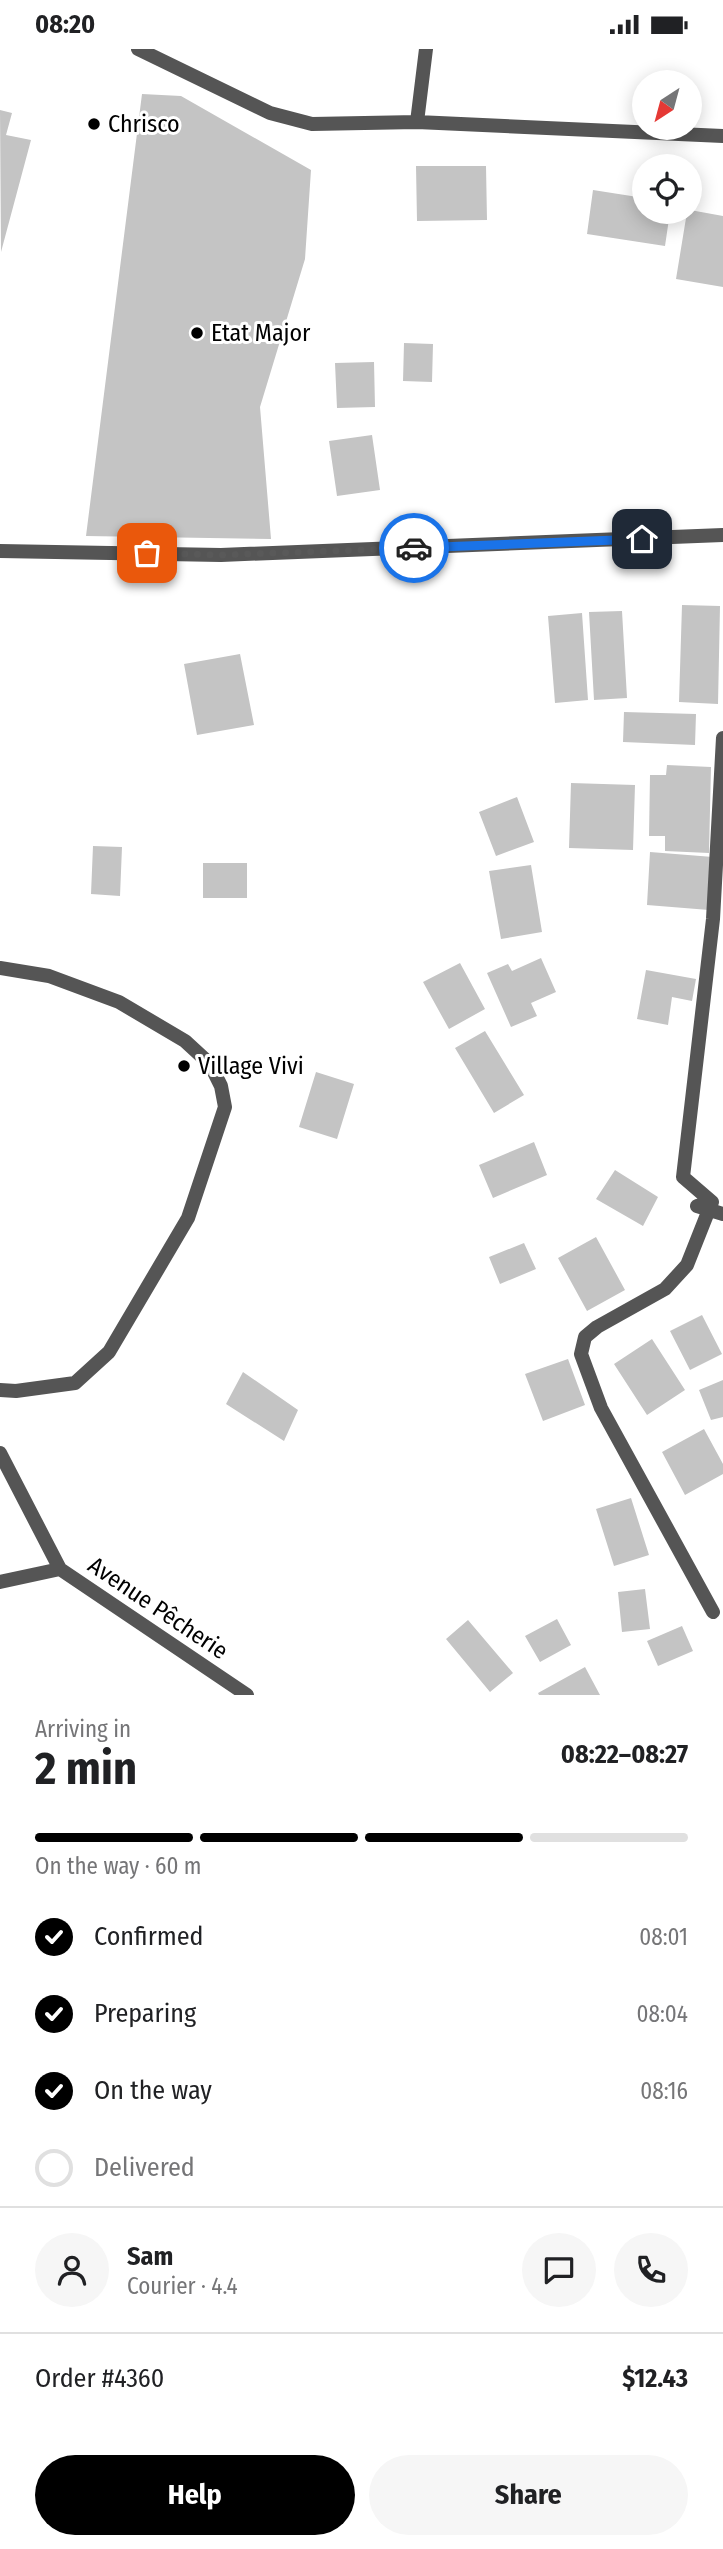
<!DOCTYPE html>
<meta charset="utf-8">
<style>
body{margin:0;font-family:"Fira Sans Condensed",sans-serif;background:#f6f6f6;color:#202124;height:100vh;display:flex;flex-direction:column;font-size:26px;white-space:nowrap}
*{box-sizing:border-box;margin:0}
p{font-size:23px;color:#757577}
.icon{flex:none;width:38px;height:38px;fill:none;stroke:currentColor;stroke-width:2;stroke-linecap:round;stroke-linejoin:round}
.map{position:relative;height:1646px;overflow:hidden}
.drawer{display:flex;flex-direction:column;background:#fff;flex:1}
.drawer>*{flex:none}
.needle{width:46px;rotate:216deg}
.fabs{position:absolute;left:632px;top:21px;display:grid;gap:14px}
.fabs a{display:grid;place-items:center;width:70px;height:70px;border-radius:50%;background:#fff;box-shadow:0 4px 18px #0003;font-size:35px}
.pin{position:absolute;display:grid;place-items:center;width:60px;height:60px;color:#fff;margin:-30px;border-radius:14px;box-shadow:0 4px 10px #0006}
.courier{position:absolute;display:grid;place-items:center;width:70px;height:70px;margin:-35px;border:5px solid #1a73e8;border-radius:50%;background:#fff;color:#222;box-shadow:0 2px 9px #0007}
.headline em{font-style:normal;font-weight:700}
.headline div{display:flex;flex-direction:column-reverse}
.headline{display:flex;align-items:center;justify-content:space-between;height:119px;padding:0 35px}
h1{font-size:46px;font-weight:700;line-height:52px}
.bar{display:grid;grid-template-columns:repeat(4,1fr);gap:10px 7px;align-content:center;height:84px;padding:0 35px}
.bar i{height:9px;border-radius:5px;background:#e0e0e0}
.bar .active{background:#000}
.bar p{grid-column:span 4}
.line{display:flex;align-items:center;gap:18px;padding:0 35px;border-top:2px solid #e0e0e0}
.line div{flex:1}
.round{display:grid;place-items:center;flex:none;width:74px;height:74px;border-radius:37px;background:#f6f6f6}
ol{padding:0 35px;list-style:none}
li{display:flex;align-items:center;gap:21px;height:77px}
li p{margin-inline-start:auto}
li .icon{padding:7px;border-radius:50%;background:#000;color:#fff;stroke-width:4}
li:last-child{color:#757577}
li i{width:38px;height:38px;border:4px solid #e0e0e0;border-radius:50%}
.button{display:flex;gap:14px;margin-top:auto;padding:14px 35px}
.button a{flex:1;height:80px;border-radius:42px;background:#000;color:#fff;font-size:28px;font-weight:700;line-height:80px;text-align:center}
.button a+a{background:#f6f6f6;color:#202124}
.status{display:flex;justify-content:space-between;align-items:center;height:49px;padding:0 35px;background:#fff;direction:ltr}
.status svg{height:19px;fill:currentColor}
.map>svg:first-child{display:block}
.building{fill:#c4c4c4}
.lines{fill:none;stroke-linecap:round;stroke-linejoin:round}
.street{stroke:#555;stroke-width:14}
.done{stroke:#595959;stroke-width:7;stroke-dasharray:0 12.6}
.route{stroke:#1a73e8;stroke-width:9}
.poi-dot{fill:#000;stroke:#fff;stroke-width:2.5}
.labels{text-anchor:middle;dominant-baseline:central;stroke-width:6;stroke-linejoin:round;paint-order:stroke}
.poi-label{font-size:24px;fill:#000;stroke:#fff;text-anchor:start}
.street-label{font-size:24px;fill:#000;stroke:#fff}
</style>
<div class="status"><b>08:20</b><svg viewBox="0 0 49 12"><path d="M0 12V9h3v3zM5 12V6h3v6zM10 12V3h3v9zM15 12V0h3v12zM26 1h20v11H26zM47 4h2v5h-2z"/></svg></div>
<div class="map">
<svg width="723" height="1646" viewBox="0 0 723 1646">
<rect width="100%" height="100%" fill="#fff"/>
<path class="building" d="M142,45L181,47L311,121L305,210L260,358L271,490L86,487Z
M0,61L12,64L6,86L31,91L1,203Z
M416,117H486L487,171L417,172Z
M593,141L644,149V163H670L665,197L587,185Z
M690,161L723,167V238L676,230L687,163Z
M404,294L433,295L432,333L403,332Z
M374,313L375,358L337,359L335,314Z
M372,386L380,441L337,447L329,392Z
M682,556L720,557L718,655L679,653Z
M622,562L627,649L594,651L589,563Z
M582,564L588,651L555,654L548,567Z
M240,605L254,676L197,686L184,615Z
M624,663L696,665L695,696L623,693Z
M667,716L711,718L709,804L665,802V787H649L650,726H666Z
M571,734L635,736L633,801L569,799Z
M517,748L534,793L496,807L479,763Z
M93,797L122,798L120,847L91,845Z
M650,803L713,808L709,861L647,856Z
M203,814H247V849H203Z
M531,816L542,883L501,890L489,822Z
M541,909L556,943L531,954L537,967L511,978L487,924L508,915L512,922Z
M460,914L485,960L449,980L423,933Z
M646,921L696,930L692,952L672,948L668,976L637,970Z
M485,982L524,1046L494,1064L455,999Z
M316,1023L354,1035L337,1090L299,1078Z
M534,1093L547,1126L493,1149L479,1116Z
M615,1121L658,1148L643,1177L596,1150Z
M596,1188L625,1241L587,1262L558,1209Z
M524,1194L536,1220L500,1235L489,1208Z
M702,1266L722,1305L690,1321L670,1282Z
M652,1290L685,1341L647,1366L614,1315Z
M568,1310L585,1356L543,1372L525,1325Z
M243,1323L298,1361L284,1392L226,1355Z
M723,1331V1368L711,1371L699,1341Z
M704,1380L723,1415V1425L685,1446L662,1403Z
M631,1449L649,1506L614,1517L596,1460Z
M645,1540L650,1580L622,1583L618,1543Z
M557,1570L571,1596L540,1613L525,1587Z
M468,1571L513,1624L490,1643L446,1590Z
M682,1577L693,1602L658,1617L647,1592Z
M585,1618L600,1646H539L538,1644Z"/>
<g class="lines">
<path class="street" d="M138,0L270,64L312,75L417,73L426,0
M417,73L723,87
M0,502L221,506L723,486
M0,919L49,927L119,953L185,992L210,1015L221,1037L225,1058L188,1169L109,1303L75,1334L16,1342L0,1341
M712,1153L687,1216L665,1240L597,1278L585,1288L581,1305L601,1359L713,1563
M712,1153L683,1128L713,870L723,689
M712,1153L697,1157L723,1165
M0,1404L60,1520
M0,1533L60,1520L247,1646"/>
</g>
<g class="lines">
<path class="done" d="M147,504L221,506L414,499"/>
<path class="route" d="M414,499L642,490"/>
</g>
<g class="poi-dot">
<circle cx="94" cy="75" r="7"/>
<circle cx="197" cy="284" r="7"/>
<circle cx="184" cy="1017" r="7"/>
</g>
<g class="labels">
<g class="poi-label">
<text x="108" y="75">Chrisco</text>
<text x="211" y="284">Etat Major</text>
<text x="198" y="1017">Village Vivi</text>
</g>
<g class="street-label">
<text transform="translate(158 1559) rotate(34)">Avenue Pêcherie</text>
</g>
</g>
</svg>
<div class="fabs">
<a><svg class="needle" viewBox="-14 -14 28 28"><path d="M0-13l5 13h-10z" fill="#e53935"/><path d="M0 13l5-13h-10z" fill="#757577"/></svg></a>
<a><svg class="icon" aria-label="locate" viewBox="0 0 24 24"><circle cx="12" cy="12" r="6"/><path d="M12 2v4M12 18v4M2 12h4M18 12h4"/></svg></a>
</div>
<div class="pin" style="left:147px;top:504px;background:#ea580c"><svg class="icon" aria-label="bag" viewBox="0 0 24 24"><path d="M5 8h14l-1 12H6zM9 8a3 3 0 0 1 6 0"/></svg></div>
<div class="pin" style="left:642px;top:490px;background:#1f2937"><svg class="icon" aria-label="home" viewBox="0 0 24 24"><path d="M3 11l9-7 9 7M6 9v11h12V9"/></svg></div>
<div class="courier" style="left:414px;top:499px"><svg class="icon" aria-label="car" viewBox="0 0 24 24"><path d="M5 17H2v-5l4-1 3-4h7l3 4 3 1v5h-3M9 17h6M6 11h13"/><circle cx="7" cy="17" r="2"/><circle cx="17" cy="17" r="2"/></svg></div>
</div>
<section class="drawer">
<div class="headline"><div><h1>2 min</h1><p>Arriving in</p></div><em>08:22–08:27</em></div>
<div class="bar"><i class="active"></i><i class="active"></i><i class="active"></i><i></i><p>On the way · 60 m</p></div>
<ol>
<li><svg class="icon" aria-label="check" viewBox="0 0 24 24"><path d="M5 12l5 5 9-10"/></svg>Confirmed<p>08:01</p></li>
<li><svg class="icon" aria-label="check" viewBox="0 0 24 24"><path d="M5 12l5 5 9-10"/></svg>Preparing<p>08:04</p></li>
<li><svg class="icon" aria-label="check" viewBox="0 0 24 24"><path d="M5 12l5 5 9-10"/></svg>On the way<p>08:16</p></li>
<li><i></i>Delivered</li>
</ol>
<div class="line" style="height:126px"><a class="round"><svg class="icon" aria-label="person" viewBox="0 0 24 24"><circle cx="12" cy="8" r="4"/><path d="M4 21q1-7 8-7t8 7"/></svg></a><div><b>Sam</b><p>Courier · 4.4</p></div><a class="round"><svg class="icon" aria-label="chat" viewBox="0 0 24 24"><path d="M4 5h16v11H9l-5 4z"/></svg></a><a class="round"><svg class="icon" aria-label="phone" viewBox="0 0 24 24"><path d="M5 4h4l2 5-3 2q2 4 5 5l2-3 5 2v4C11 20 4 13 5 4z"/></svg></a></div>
<div class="line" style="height:91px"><div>Order #4360</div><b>$12.43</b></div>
<div class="button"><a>Help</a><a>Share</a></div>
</section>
